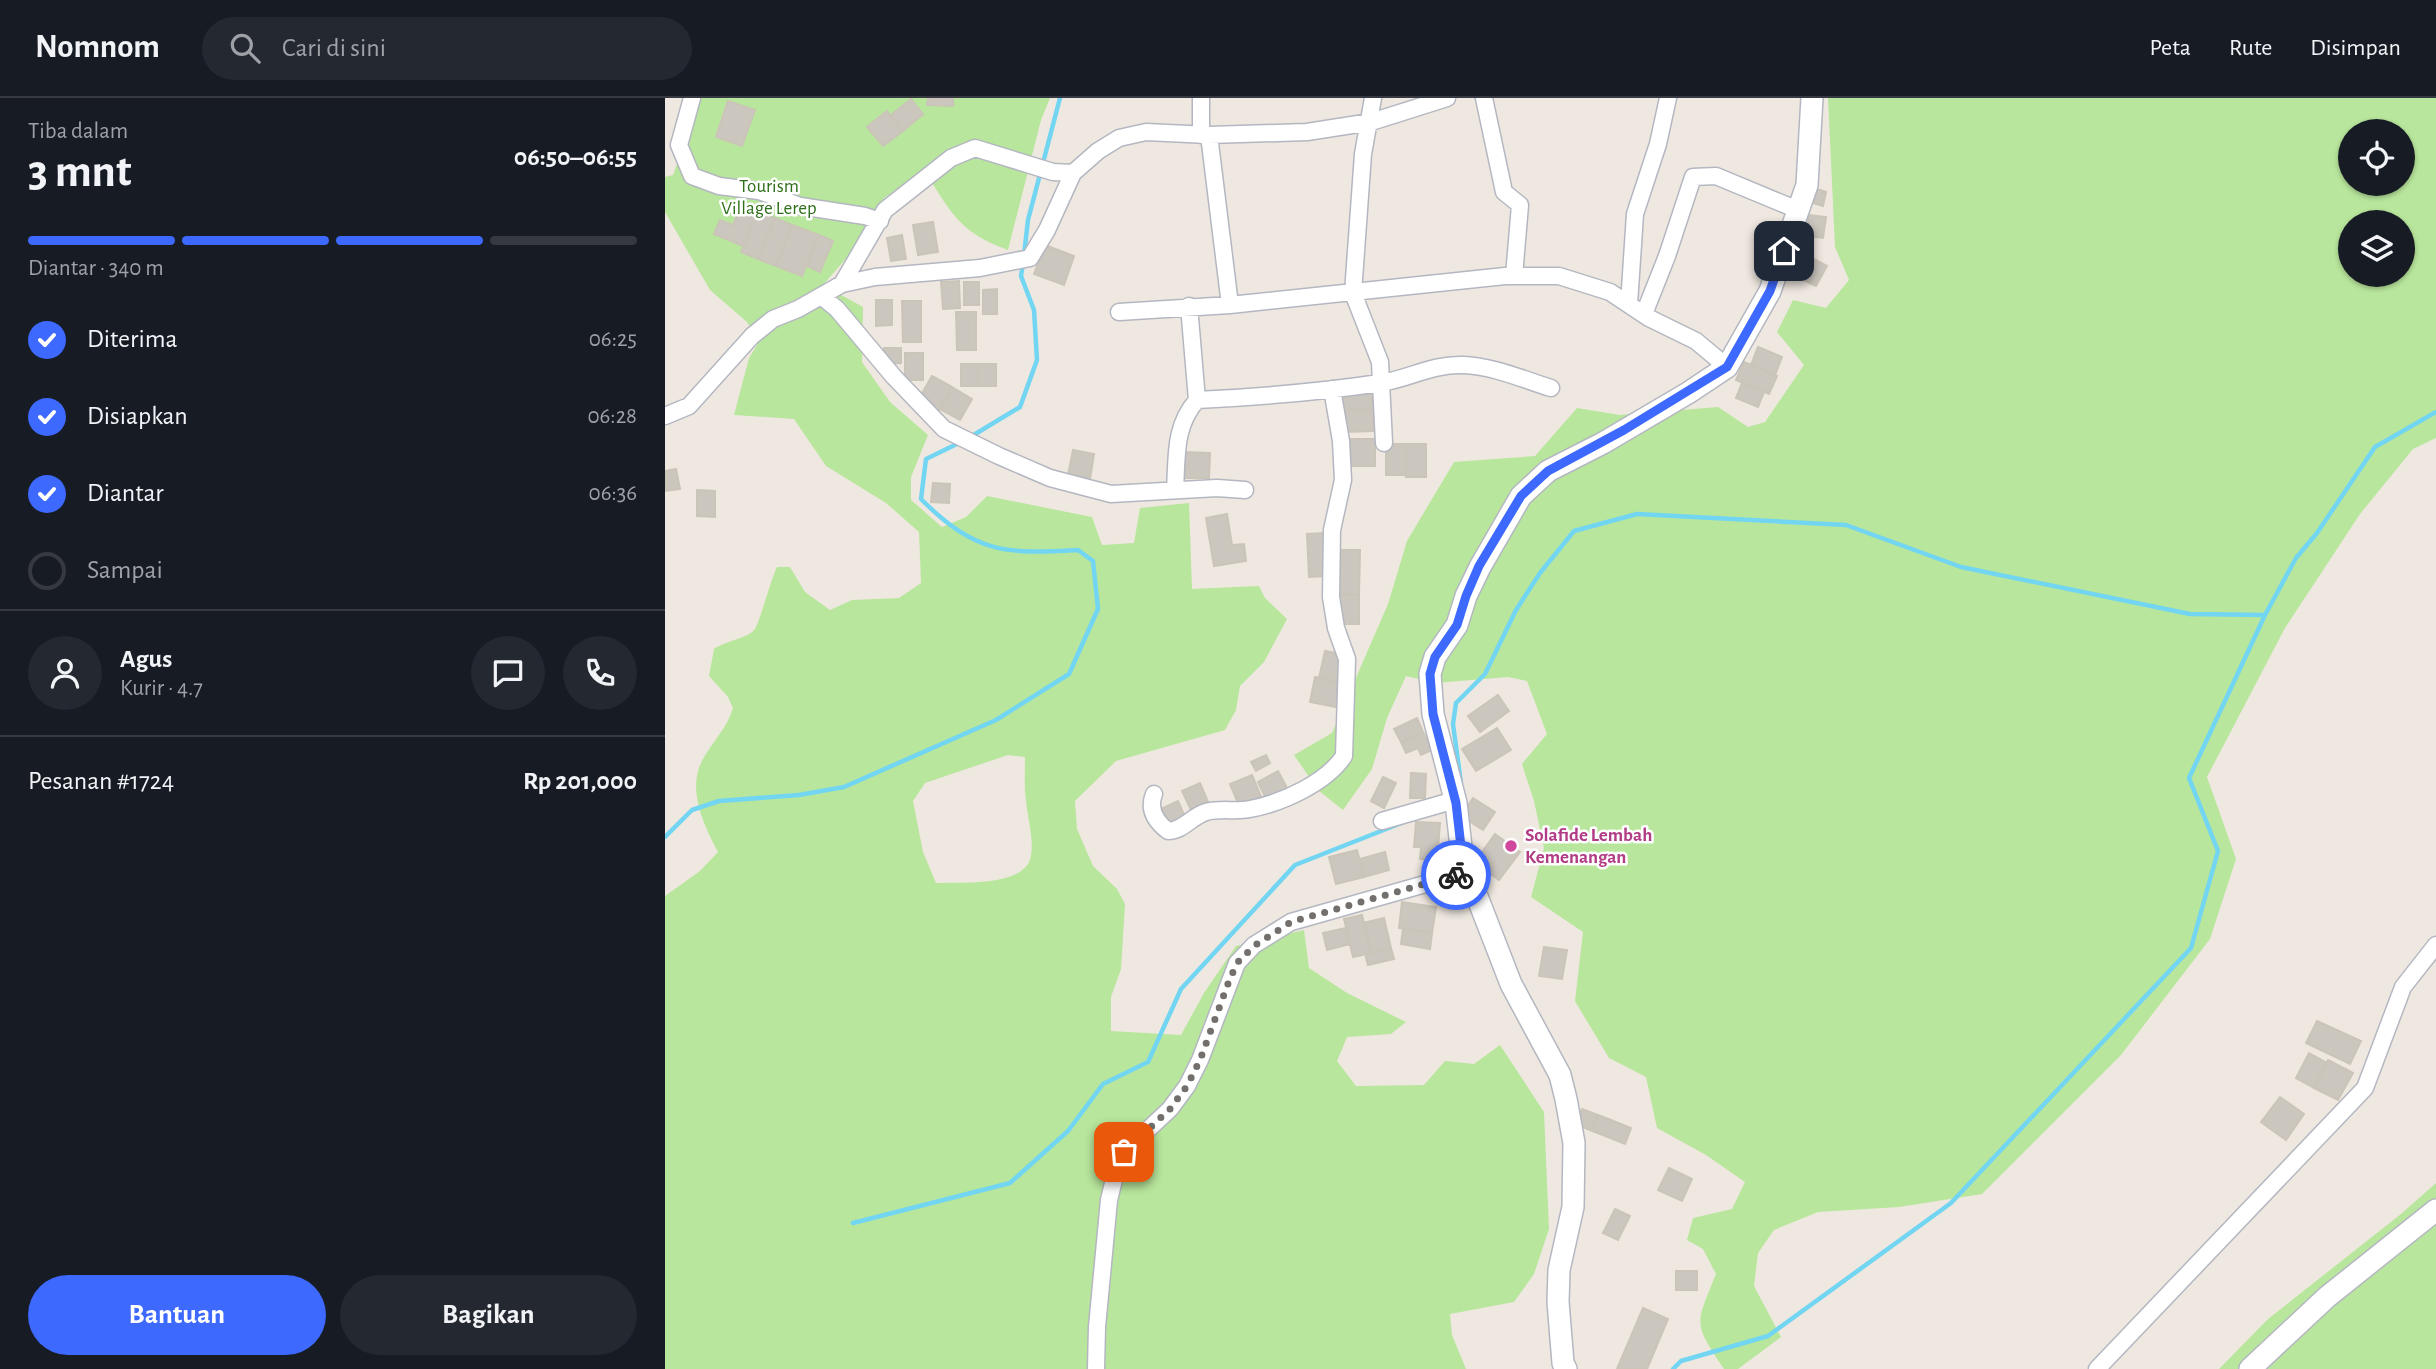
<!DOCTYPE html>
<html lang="id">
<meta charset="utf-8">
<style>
body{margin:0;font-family:"Alegreya Sans",sans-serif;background:#242831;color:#f1f3f6;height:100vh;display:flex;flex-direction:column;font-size:26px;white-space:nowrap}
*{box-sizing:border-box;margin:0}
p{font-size:23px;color:#9ea1a6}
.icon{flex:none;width:38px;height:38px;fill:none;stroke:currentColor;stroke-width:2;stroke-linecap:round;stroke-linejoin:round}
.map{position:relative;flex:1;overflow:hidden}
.details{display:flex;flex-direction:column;background:#171b24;width:665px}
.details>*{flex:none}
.buttons{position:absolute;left:1673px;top:21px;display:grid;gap:14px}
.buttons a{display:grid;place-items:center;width:77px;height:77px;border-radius:50%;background:#171b24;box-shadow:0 2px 5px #0004;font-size:35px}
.pin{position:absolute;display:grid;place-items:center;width:60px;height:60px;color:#fff;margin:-30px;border-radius:14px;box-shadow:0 4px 10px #0006}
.courier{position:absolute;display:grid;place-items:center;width:70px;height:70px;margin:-35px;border:5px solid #3e69fe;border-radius:50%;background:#fff;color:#222;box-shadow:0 2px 9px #0007}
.headline em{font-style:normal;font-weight:700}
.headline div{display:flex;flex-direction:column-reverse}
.headline{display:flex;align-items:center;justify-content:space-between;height:119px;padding:0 28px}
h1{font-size:46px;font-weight:700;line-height:52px}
.bar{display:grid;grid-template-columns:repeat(4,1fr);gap:10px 7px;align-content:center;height:84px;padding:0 28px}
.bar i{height:9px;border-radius:5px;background:#363941}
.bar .current{background:#3e69fe}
.bar p{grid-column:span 4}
.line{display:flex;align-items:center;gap:18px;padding:0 28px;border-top:2px solid #363941}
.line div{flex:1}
.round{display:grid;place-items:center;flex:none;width:74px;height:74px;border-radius:37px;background:#242831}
ol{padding:0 28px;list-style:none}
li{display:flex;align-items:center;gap:21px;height:77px}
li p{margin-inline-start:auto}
li .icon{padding:7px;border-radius:50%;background:#3e69fe;color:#fff;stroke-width:4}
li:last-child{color:#9ea1a6}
li i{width:38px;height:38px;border:4px solid #363941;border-radius:50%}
.primary-button{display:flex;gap:14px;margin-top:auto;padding:14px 28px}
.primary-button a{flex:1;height:80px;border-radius:42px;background:#3e69fe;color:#fff;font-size:28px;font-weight:700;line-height:80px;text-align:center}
.primary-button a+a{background:#242831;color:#f1f3f6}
header{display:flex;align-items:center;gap:42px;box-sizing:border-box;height:98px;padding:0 35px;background:#171b24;border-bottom:2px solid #363941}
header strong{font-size:33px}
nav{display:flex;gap:38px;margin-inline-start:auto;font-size:24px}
.search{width:490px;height:63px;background:#242831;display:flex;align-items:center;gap:18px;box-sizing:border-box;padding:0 24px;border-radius:38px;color:#9ea1a6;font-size:26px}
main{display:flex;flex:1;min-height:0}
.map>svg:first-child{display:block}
.green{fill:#b8e69c;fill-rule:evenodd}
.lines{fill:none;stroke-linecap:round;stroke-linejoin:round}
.stream{stroke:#72d5f2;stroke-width:4.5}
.building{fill:#cbc6be;stroke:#cbc4b9;stroke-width:2}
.minor-casing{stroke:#b4b7c1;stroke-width:19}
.tertiary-casing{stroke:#b4b7c1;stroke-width:24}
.minor{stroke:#fff;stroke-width:16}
.tertiary{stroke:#fff;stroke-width:21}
.done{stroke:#726f6c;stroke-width:7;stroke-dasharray:0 12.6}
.route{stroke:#3e69fe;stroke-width:9}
.hotel-dot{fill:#d1479c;stroke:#fff;stroke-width:2.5}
.labels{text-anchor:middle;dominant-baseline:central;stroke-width:5;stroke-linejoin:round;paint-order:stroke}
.park-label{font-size:19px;fill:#2e6f19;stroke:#fff}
.hotel-label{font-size:19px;font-weight:bold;fill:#b23c85;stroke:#fff;text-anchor:start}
</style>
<header>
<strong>Nomnom</strong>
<div class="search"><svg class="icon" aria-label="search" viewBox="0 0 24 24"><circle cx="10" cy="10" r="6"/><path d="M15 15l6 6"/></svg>Cari di sini</div>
<nav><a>Peta</a><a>Rute</a><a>Disimpan</a></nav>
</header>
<main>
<section class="details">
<div class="headline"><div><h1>3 mnt</h1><p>Tiba dalam</p></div><em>06:50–06:55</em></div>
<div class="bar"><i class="current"></i><i class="current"></i><i class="current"></i><i></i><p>Diantar · 340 m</p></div>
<ol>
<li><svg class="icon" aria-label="check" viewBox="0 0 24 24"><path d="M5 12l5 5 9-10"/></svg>Diterima<p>06:25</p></li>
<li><svg class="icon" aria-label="check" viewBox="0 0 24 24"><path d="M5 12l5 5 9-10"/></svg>Disiapkan<p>06:28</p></li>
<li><svg class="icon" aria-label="check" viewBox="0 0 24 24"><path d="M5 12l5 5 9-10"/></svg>Diantar<p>06:36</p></li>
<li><i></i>Sampai</li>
</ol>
<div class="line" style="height:126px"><a class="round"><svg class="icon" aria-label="person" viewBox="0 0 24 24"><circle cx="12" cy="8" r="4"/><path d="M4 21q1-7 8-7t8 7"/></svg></a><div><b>Agus</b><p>Kurir · 4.7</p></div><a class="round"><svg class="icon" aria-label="chat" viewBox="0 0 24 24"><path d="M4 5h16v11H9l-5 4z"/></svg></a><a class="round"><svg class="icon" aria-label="phone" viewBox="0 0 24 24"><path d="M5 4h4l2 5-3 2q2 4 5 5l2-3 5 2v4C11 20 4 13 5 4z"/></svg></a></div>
<div class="line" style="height:91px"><div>Pesanan #1724</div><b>Rp 201,000</b></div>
<div class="primary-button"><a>Bantuan</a><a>Bagikan</a></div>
</section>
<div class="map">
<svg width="1771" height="1271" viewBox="0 0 1771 1271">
<rect width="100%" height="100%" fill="#efe8e0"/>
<path class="green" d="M35,0H385L376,22L343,152C293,134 286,114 259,72L219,100L191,149L158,187L198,209L197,264L225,304L263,337L246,379V402L277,429L301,419L322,398L427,419L437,447L469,445L475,410L524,405L527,491L594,488L600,500L622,521L599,564L575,588L571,612L560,632L451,663L410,703L412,731L428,768L452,791L460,806L456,871L446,899V933L516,937L539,895L571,848L639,832L644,870L682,895L741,924L726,936L682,939L672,963L691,988L759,987L780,963L809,966L835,947L879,1014L884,1131L869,1176L849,1204L785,1216L787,1237L801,1271H0V798L35,773L53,754C39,727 21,691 38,661C48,643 62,630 68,610L63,599L44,578L49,551C60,543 83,540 89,532C95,525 105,483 112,469H125L140,494L165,512L187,502L234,500L256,485L254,434L221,405L161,368L129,321L69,317L84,260L94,244L82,224L45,192L0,114V79L8,77ZM343,657L360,659C360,674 359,688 361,703C362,718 372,751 363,766C349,788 294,784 271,785L258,754L248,703L260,685Z
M1163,0H1771V340L1748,351L1695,416L1620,530L1542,679L1571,761L1545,841L1456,957L1317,1096L1234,1109L1153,1114L1109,1132L1093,1155L1089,1188L1116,1239L1073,1271H1059C1028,1224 1030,1228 1051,1176L1038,1151L1022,1142L1028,1120L1067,1111L1080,1084L1041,1057L992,1030L981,979L944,960L910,903L918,834L866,799L879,750L869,703L857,666L882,636L862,583L843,579L770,585L741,578L722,620L707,671L678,712L654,693L629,657L667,635L723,506L742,443L789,364L870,358L912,310L955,317L1053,309L1083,329L1100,324L1139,267L1112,234L1128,202L1161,210L1184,182L1170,149ZM1685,33H1738V86H1685ZM1685,124H1738V177H1685Z
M1771,1085V1271H1554L1603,1221L1736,1116Z"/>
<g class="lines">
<path class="stream" d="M359,157L363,122L395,0
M307,338L355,309L372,262L369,212L356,178L358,166
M796,685L788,626L791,605L820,576L851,512L875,475L909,433L972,416L1181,427L1296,469L1525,516L1600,517
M0,739L27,712L54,703L134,697L179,689L331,622L404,576L433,511L428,463L413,452C340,456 311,456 256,401L261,361L296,344
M188,1125L345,1085L403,1033L438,986L483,964L516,891L630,767L739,724
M1008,1271L1016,1263L1103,1238L1286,1105L1526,850L1553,753L1524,680L1600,517L1631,460L1652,435L1710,349L1771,314"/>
</g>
<path class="building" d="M263,0H288V8L262,7Z
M246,1L258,16L238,33L225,18Z
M63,3L90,12L77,48L51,39Z
M222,13L238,33L218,48L202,29Z
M1152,91L1161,94L1158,108L1148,105Z
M76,107L92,113L78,148L49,136L55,122L68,127Z
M92,113L110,120L93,161L76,154Z
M1144,117L1161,119L1158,140L1141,138Z
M110,120L127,127L111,168L93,161Z
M268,124L273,154L253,157L248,127Z
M127,127L154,137L137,178L111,168Z
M154,137L168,143L155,174L142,168Z
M237,137L241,161L226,163L222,140Z
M380,147L409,158L399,187L369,176Z
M1143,158L1162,168L1151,188L1132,179Z
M294,183L295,210L278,211L276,184Z
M299,184H314V207H299Z
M332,191V216H318V192Z
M211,202H227V227L211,228Z
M237,203H256V244H238Z
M291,214H311V252H292Z
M1093,249L1117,259L1110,277L1086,267Z
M219,250H236V265L219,266Z
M240,255H258V282H240Z
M1079,264L1112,278L1104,296L1071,282Z
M296,266H313V288H296Z
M313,266H331V288H313Z
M267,278L287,289L274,313L253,302Z
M1077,285L1099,294L1093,309L1071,300Z
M287,289L307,301L295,322L275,311Z
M707,292L708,311L678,312V293Z
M708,311L709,333L679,334L678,312Z
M685,341H710V368H686Z
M721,346H741V377H721Z
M741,346H761V379H741Z
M408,352L429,356L425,381L403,377Z
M520,354L545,355L544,380H519Z
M11,371L15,391L0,393V373Z
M268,385L285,386L284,405L266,404Z
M32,392L50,393V419L32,418Z
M562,416L567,447L579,446L581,463L549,468L541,420Z
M660,435L662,478L644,479L642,436Z
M669,452H695L694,497L668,496Z
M674,496L694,497V526H673Z
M660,553L678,556L672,584L654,580Z
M650,579L676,585L671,609L645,604Z
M833,597L844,613L815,634L803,618Z
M752,620L758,634L736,644L729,631Z
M832,630L846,652L811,673L797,651Z
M758,634L767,652L756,657L748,639Z
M748,639L753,650L741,655L736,644Z
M601,657L605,665L591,673L586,664Z
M613,673L623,692L602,703L593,684Z
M746,675L761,676L760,700H745Z
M587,677L597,701L575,710L565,686Z
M718,679L731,685L719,710L706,703Z
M535,685L543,704L526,712L517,693Z
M808,700L830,714L818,732L796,718Z
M513,703L520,719L503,726L496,711Z
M751,724L775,725L772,762L755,761L756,749H749Z
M830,736L855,754L834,782L810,764Z
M692,752L699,779L671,786L664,759Z
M720,754L724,772L699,779L695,761Z
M737,804L771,809L767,835L734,830Z
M697,817L706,855L688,859L679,821Z
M719,820L726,850L706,855L698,825Z
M681,830L685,846L662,852L658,835Z
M738,831L767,835L765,851L736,846Z
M879,849L902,852L897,881L874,878Z
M726,850L729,861L703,867L700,856Z
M1652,923L1696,943L1685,966L1641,945Z
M1644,955L1662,965L1649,990L1631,980Z
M1663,962L1688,975L1673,1002L1649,990Z
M1615,999L1639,1016L1621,1042L1596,1024Z
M917,1011L933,1017L927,1033L911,1026Z
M933,1017L946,1022L940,1038L927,1033Z
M946,1022L966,1030L960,1046L940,1038Z
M1004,1070L1027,1081L1017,1103L993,1092Z
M950,1111L965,1118L953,1142L938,1135Z
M1011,1173H1032V1192H1011Z
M978,1210L1003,1221L982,1271H952Z"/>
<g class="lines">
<defs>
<path id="minor" d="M27,0L14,47L27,78L54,88L94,93L135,108L200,118L215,123
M536,0V37
M708,0L698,56L688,195L715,264L719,345
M819,0L839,94L855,107L849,178
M544,37L565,207
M177,186L210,179L315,170L365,160L382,132L408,75
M156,198L172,211L229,279L279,331L334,358L385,380L446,396L552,390L580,392
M964,206L970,116L993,46L1003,0
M454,214L565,207L840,178H894L945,194L984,220L1031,243L1062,269
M979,216L1002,158L1028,79L1051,78L1133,112
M532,302C594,299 654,294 715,285C744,281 766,266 798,267C828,268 857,281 886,290
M0,318L24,308L87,238L108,221L133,211L177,186L220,112L286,60L310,50L388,74L408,75L433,53L454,40L481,34L544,37L642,34L706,24L782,0
M510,392C512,358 509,328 532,302L524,208
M489,696C483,711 490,723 503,733C518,733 527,718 541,714C555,710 571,714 585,711C617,705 661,685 679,658L682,561L671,530L666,499L667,432L678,382L676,343L667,291
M717,723L790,702
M431,1271L432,1229L444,1102L453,1065L459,1054L505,1011L522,988L535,962L572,865L589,847L626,824L799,775
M1432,1271L1700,990L1738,889L1771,847"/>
<path id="tertiary" d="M901,1271L898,1265L893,1204L894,1172L908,1109L909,1045L901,1001L895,977L846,886L813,801L799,775L791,705L768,616L765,576L770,559L792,527L801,498L815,469L856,398L883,373L938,345L1023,295L1062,269L1105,193L1142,87L1147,0
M1585,1271L1662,1199L1771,1112"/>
</defs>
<use href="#minor" class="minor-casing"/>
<use href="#tertiary" class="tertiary-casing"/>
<use href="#minor" class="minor"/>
<use href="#tertiary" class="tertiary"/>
</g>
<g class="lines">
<path class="done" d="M459,1054L505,1011L522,988L535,962L564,883L572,865L589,848L626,824L791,777"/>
<path class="route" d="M791,777L799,775L791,705L768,616L765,576L770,559L792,527L801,498L814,468L856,398L883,373L959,332L1062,269L1105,193L1119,153"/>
</g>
<circle class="hotel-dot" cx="846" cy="748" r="7"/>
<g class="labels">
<g class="park-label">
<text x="104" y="88">Tourism<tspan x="104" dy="22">Village Lerep</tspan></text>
</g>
<g class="hotel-label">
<text x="860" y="737">Solafide Lembah<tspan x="860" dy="22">Kemenangan</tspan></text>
</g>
</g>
</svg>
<div class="buttons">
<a><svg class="icon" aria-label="locate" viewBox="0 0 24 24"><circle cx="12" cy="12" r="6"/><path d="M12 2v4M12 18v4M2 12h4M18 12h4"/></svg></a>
<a><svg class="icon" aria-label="layers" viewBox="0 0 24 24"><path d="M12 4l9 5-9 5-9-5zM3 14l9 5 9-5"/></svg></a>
</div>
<div class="pin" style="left:459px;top:1054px;background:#ea580c"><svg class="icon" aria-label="bag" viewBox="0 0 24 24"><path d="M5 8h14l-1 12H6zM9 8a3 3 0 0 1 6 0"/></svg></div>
<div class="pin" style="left:1119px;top:153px;background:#1f2937"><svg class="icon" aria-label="home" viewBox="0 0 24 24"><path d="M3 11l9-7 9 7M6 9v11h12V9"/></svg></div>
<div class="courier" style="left:791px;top:777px"><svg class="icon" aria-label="bike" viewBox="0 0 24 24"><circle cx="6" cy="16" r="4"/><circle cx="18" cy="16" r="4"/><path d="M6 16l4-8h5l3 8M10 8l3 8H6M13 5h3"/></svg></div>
</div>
</main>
